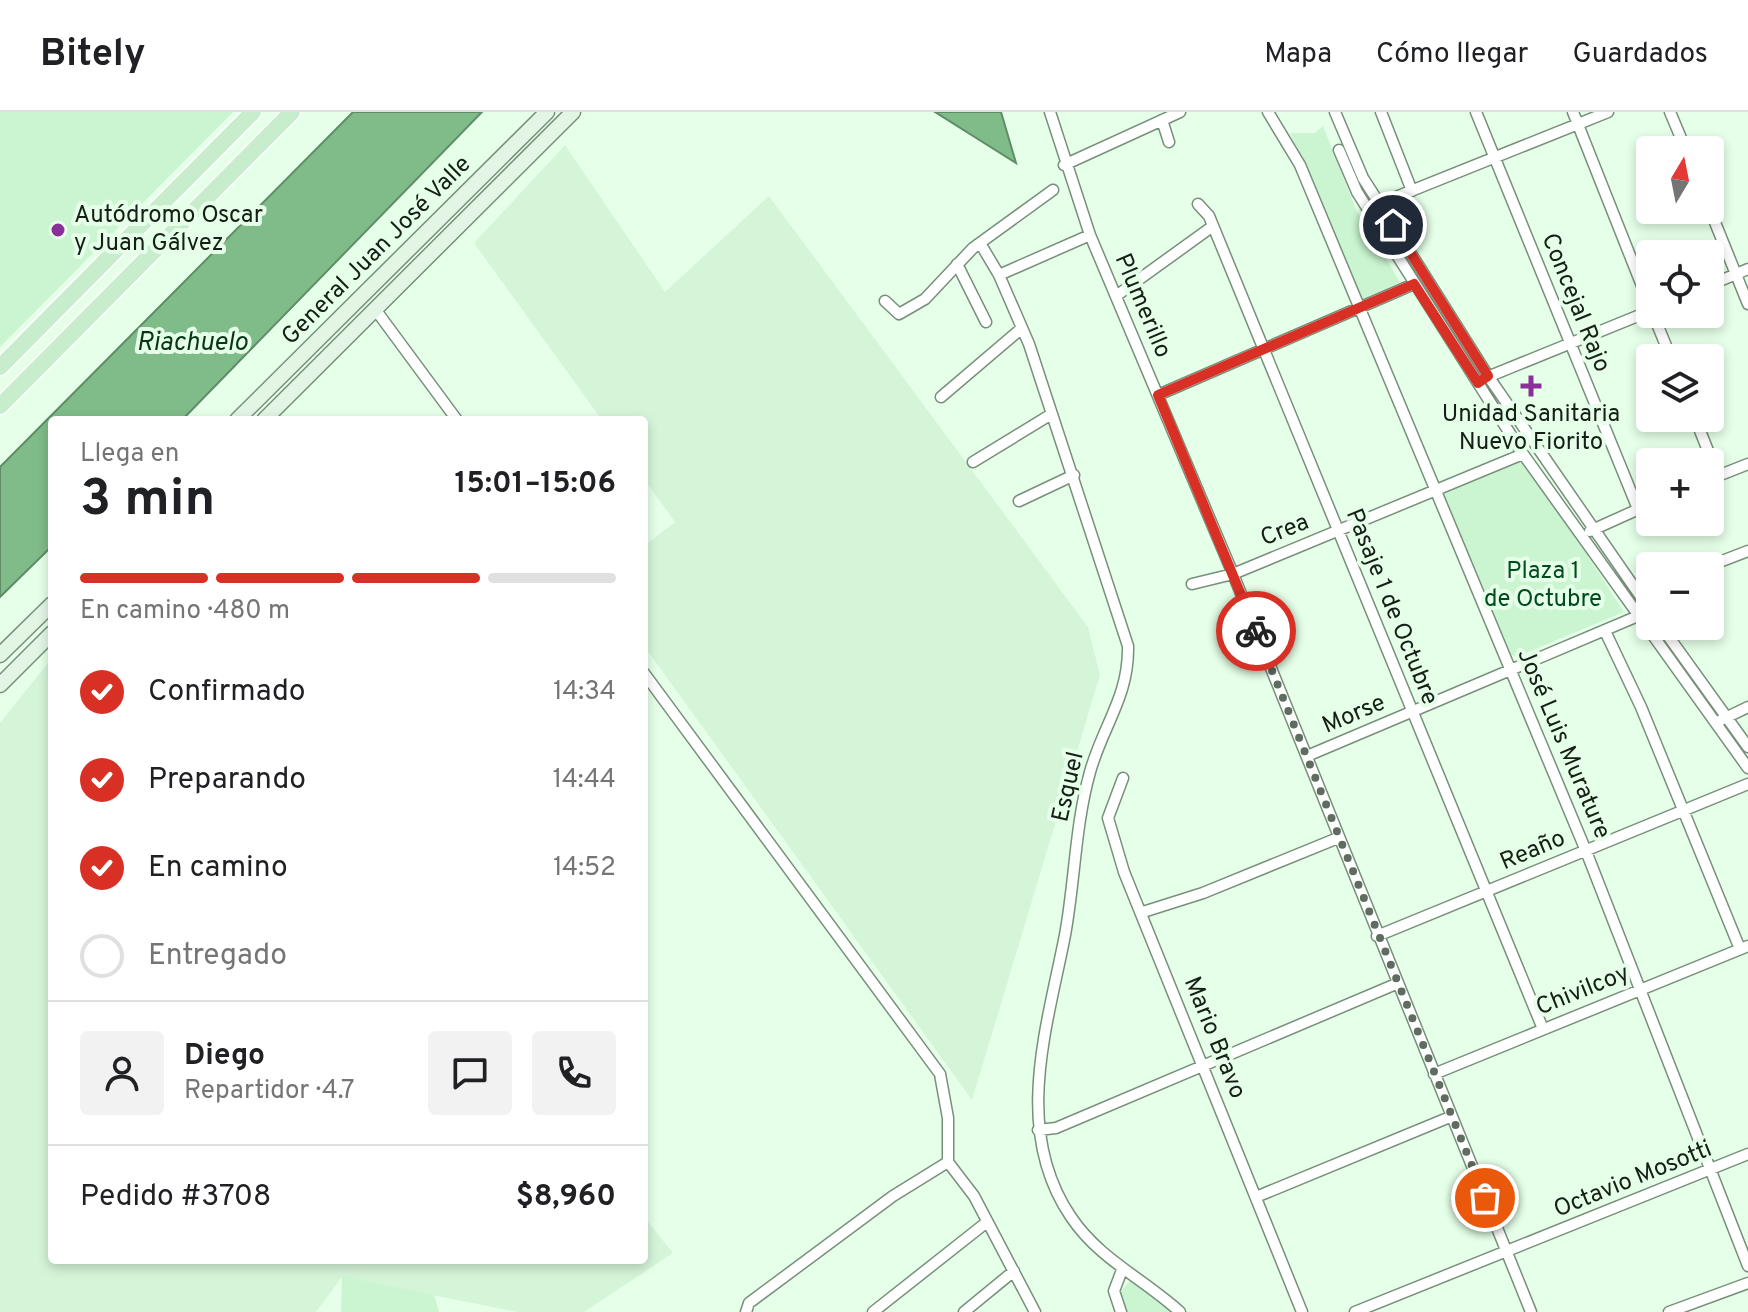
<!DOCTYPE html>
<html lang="es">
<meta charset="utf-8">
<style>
body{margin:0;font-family:Overpass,sans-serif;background:#f2f2f2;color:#202124;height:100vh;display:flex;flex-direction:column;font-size:30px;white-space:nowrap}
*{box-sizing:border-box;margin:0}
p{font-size:26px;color:#757577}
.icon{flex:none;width:44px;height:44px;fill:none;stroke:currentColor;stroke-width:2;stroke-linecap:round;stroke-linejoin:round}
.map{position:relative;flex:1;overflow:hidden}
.drawer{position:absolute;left:48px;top:304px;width:600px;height:848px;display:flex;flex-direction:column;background:#fff;border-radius:8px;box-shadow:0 4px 12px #0003}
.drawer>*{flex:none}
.needle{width:52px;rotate:10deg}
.tools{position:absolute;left:1636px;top:24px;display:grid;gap:16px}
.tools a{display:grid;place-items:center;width:88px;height:88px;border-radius:8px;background:#fff;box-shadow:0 4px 12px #0003;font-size:40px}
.pin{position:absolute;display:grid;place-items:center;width:68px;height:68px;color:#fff;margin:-34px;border:4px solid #fff;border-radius:50%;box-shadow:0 2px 8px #0007}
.courier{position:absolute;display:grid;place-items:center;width:80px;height:80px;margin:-40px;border:6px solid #d93025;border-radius:50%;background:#fff;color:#222;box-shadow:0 2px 10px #0007}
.headline em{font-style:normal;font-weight:700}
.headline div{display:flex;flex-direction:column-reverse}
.headline{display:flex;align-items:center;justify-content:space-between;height:136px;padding:0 32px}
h1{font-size:52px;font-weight:700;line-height:60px}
.bar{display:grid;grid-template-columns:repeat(4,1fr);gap:12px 8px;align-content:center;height:96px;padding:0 32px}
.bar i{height:10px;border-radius:6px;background:#e0e0e0}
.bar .selected{background:#d93025}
.bar p{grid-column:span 4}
.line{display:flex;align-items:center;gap:20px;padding:0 32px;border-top:2px solid #e0e0e0}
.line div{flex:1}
.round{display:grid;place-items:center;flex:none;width:84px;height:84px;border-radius:8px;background:#f2f2f2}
ol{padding:0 32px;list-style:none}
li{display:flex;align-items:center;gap:24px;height:88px}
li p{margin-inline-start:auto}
li .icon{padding:8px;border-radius:50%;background:#d93025;color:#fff;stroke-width:4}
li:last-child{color:#757577}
li i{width:44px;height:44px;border:4px solid #e0e0e0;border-radius:50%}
header{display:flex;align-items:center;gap:48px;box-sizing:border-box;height:112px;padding:0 40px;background:#fff;border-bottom:2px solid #e0e0e0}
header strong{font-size:38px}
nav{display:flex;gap:44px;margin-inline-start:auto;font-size:28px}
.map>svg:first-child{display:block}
.built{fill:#d5f5d9}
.green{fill:#caf5d0}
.water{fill:#7fbc89;stroke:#608d67;stroke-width:2}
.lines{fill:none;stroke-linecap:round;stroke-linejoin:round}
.street-casing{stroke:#78907b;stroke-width:13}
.secondary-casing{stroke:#78907b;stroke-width:17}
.primary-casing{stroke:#fff;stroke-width:19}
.street{stroke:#fff;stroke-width:10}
.secondary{stroke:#e3f6e6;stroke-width:14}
.primary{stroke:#c7edcc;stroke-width:16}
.done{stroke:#5e6d60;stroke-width:8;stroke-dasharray:0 14.4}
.route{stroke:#d93025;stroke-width:10}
.poi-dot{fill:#8b309b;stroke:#e5ffe8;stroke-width:3}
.labels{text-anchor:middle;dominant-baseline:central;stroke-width:8;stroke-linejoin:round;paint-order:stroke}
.poi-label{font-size:24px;fill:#161f17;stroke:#e5ffe8;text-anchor:start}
.street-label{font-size:24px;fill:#161f17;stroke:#e5ffe8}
.park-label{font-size:24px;fill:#014c1c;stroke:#e5ffe8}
.water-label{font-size:26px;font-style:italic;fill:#063614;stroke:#e5ffe8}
</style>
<header>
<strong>Bitely</strong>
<nav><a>Mapa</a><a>Cómo llegar</a><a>Guardados</a></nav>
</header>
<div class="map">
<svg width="1748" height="1200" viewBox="0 0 1748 1200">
<rect width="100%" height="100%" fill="#e5ffe8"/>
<path class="built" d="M565,33L665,180L769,84L1088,515L1100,563L972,988L644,534V434L675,410L644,367V308H602L474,131Z
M52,546V1148H644V1105L673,1141L584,1200H517L342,1165L316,1200H0V611Z"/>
<path class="green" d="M0,0H233L0,235Z
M1323,14L1356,98L1400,170L1361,188L1290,21H1315Z
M1518,346L1527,350L1624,500L1516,545L1509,541L1444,383L1446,378Z
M342,1164L434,1183L439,1200H341Z
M1131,1168L1173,1200H1126L1120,1180Z"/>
<path class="water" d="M353,0H482L182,308H52V434L0,485V355Z
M935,0H1001L1016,51Z"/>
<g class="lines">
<defs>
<path id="street" d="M1050,0L1090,123L1233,462L1531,1200
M1268,0L1300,53L1586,739L1748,1154
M1335,0L1363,66L1393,113L1488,264L1650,498
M1381,0L1412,79
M1476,0L1638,397
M1573,0L1650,194
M1670,0L1686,38
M1162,8L1169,30
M1339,38L1357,80L1523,342L1748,656
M1064,53L1180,0
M1198,92L1209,104L1543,917
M1376,93L1608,0
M1710,98L1748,192
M980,131L999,163L1029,232L1128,534C1129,585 1103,613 1090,660C1075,713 1075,769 1065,823C1047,916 1012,1018 1071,1105C1099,1147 1144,1167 1180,1200
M957,152L986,210
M999,163L1090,123
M1710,173L1748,157
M1116,184L1213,114
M885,189L899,202L925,187L973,136L1053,78
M375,197L457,308
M1653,202L1671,246
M1485,266L1650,199
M1158,283L1414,172
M941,285L1022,216
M1695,306L1718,364
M973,350L1050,303
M1710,367L1748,352
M1019,389L1074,363
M1590,419L1650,392
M1709,454L1748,439
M1192,472L1233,462L1523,342
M1661,514L1748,635
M1605,519L1641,595L1740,837
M644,561L940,962L948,1006V1050L974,1084L1035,1200
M1721,608L1748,595
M1307,644L1638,504
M1123,666L1108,706L1124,760L1302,1200
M1143,800L1203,781L1338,726
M1377,824L1748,672
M1434,962L1748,834
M1038,1018L1056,1016L1396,872
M1256,1085L1450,1005
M746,1200L749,1191L893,1084L948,1050
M873,1200L987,1110
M964,1200L1014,1159
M1121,1200L1114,1179L1122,1158
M1355,1200L1748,1042
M1669,1200L1748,1171"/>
<path id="secondary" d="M237,308L547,0
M264,308L573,0
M0,543L52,492
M0,573L52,521"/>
<path id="primary" d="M0,255L253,0
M0,294L292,0"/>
</defs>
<use href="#street" class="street-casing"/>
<use href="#secondary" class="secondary-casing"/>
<use href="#primary" class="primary-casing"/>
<use href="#street" class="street"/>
<use href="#secondary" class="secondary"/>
<use href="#primary" class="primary"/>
</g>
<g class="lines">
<path class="done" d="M1256,519L1485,1086"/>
<path class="route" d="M1256,519L1158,283L1414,172L1478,271L1488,264L1393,113"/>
</g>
<g class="poi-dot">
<circle cx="58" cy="118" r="8"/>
<path d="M1527 262h8v8h8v8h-8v8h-8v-8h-8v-8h8z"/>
</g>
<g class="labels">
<g class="poi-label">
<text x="74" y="104">Autódromo Oscar<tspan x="74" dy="28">y Juan Gálvez</tspan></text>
<text x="1531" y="303" text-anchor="middle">Unidad Sanitaria<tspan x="1531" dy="28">Nuevo Fiorito</tspan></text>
</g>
<g class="street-label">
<text transform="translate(377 139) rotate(-45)">General Juan José Valle</text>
<text transform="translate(1575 191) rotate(68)">Concejal Rajo</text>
<text transform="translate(1142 194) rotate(67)">Plumerillo</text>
<text transform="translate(1285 419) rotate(-22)">Crea</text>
<text transform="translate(1391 495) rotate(68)">Pasaje 1 de Octubre</text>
<text transform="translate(1354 603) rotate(-23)">Morse</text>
<text transform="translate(1563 632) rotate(67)">José Luis Murature</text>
<text transform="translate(1069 675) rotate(-77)">Esquel</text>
<text transform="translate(1533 739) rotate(-23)">Reaño</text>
<text transform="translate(1583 879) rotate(-22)">Chivilcoy</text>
<text transform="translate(1214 926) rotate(68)">Mario Bravo</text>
<text transform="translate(1633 1068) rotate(-22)">Octavio Mosotti</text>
</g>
<g class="park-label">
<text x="1543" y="460">Plaza 1<tspan x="1543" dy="28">de Octubre</tspan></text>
</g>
<g class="water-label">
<text x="192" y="231">Riachuelo</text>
</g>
</g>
</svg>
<div class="tools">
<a><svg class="needle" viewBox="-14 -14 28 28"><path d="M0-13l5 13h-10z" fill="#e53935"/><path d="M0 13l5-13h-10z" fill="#757577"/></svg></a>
<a><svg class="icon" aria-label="locate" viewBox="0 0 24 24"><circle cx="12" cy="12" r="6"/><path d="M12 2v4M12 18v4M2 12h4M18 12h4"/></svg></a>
<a><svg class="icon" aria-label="layers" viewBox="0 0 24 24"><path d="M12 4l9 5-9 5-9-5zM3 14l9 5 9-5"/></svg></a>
<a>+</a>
<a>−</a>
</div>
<div class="pin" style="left:1485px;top:1086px;background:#ea580c"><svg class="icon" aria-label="bag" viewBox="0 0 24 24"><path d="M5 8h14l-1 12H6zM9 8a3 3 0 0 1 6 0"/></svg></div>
<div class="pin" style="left:1393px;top:113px;background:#1f2937"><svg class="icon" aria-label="home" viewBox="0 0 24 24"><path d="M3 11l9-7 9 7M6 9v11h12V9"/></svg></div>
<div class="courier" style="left:1256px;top:519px"><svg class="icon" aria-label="bike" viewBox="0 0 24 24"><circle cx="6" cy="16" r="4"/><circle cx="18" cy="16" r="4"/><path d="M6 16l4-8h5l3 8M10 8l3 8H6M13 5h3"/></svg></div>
<section class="drawer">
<div class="headline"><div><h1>3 min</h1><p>Llega en</p></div><em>15:01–15:06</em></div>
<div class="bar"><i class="selected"></i><i class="selected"></i><i class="selected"></i><i></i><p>En camino · 480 m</p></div>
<ol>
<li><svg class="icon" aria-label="check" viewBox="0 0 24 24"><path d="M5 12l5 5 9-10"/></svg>Confirmado<p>14:34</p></li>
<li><svg class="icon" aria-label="check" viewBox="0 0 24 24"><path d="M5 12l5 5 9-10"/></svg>Preparando<p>14:44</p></li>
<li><svg class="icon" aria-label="check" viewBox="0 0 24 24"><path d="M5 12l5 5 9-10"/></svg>En camino<p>14:52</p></li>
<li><i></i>Entregado</li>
</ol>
<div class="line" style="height:144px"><a class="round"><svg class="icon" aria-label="person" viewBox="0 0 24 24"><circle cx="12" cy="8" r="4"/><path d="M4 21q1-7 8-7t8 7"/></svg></a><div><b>Diego</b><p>Repartidor · 4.7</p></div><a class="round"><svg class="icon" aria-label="chat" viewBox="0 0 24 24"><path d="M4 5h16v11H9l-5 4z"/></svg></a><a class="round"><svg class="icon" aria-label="phone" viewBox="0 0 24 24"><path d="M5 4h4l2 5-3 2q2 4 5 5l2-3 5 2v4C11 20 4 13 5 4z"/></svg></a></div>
<div class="line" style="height:104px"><div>Pedido #3708</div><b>$8,960</b></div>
</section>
</div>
